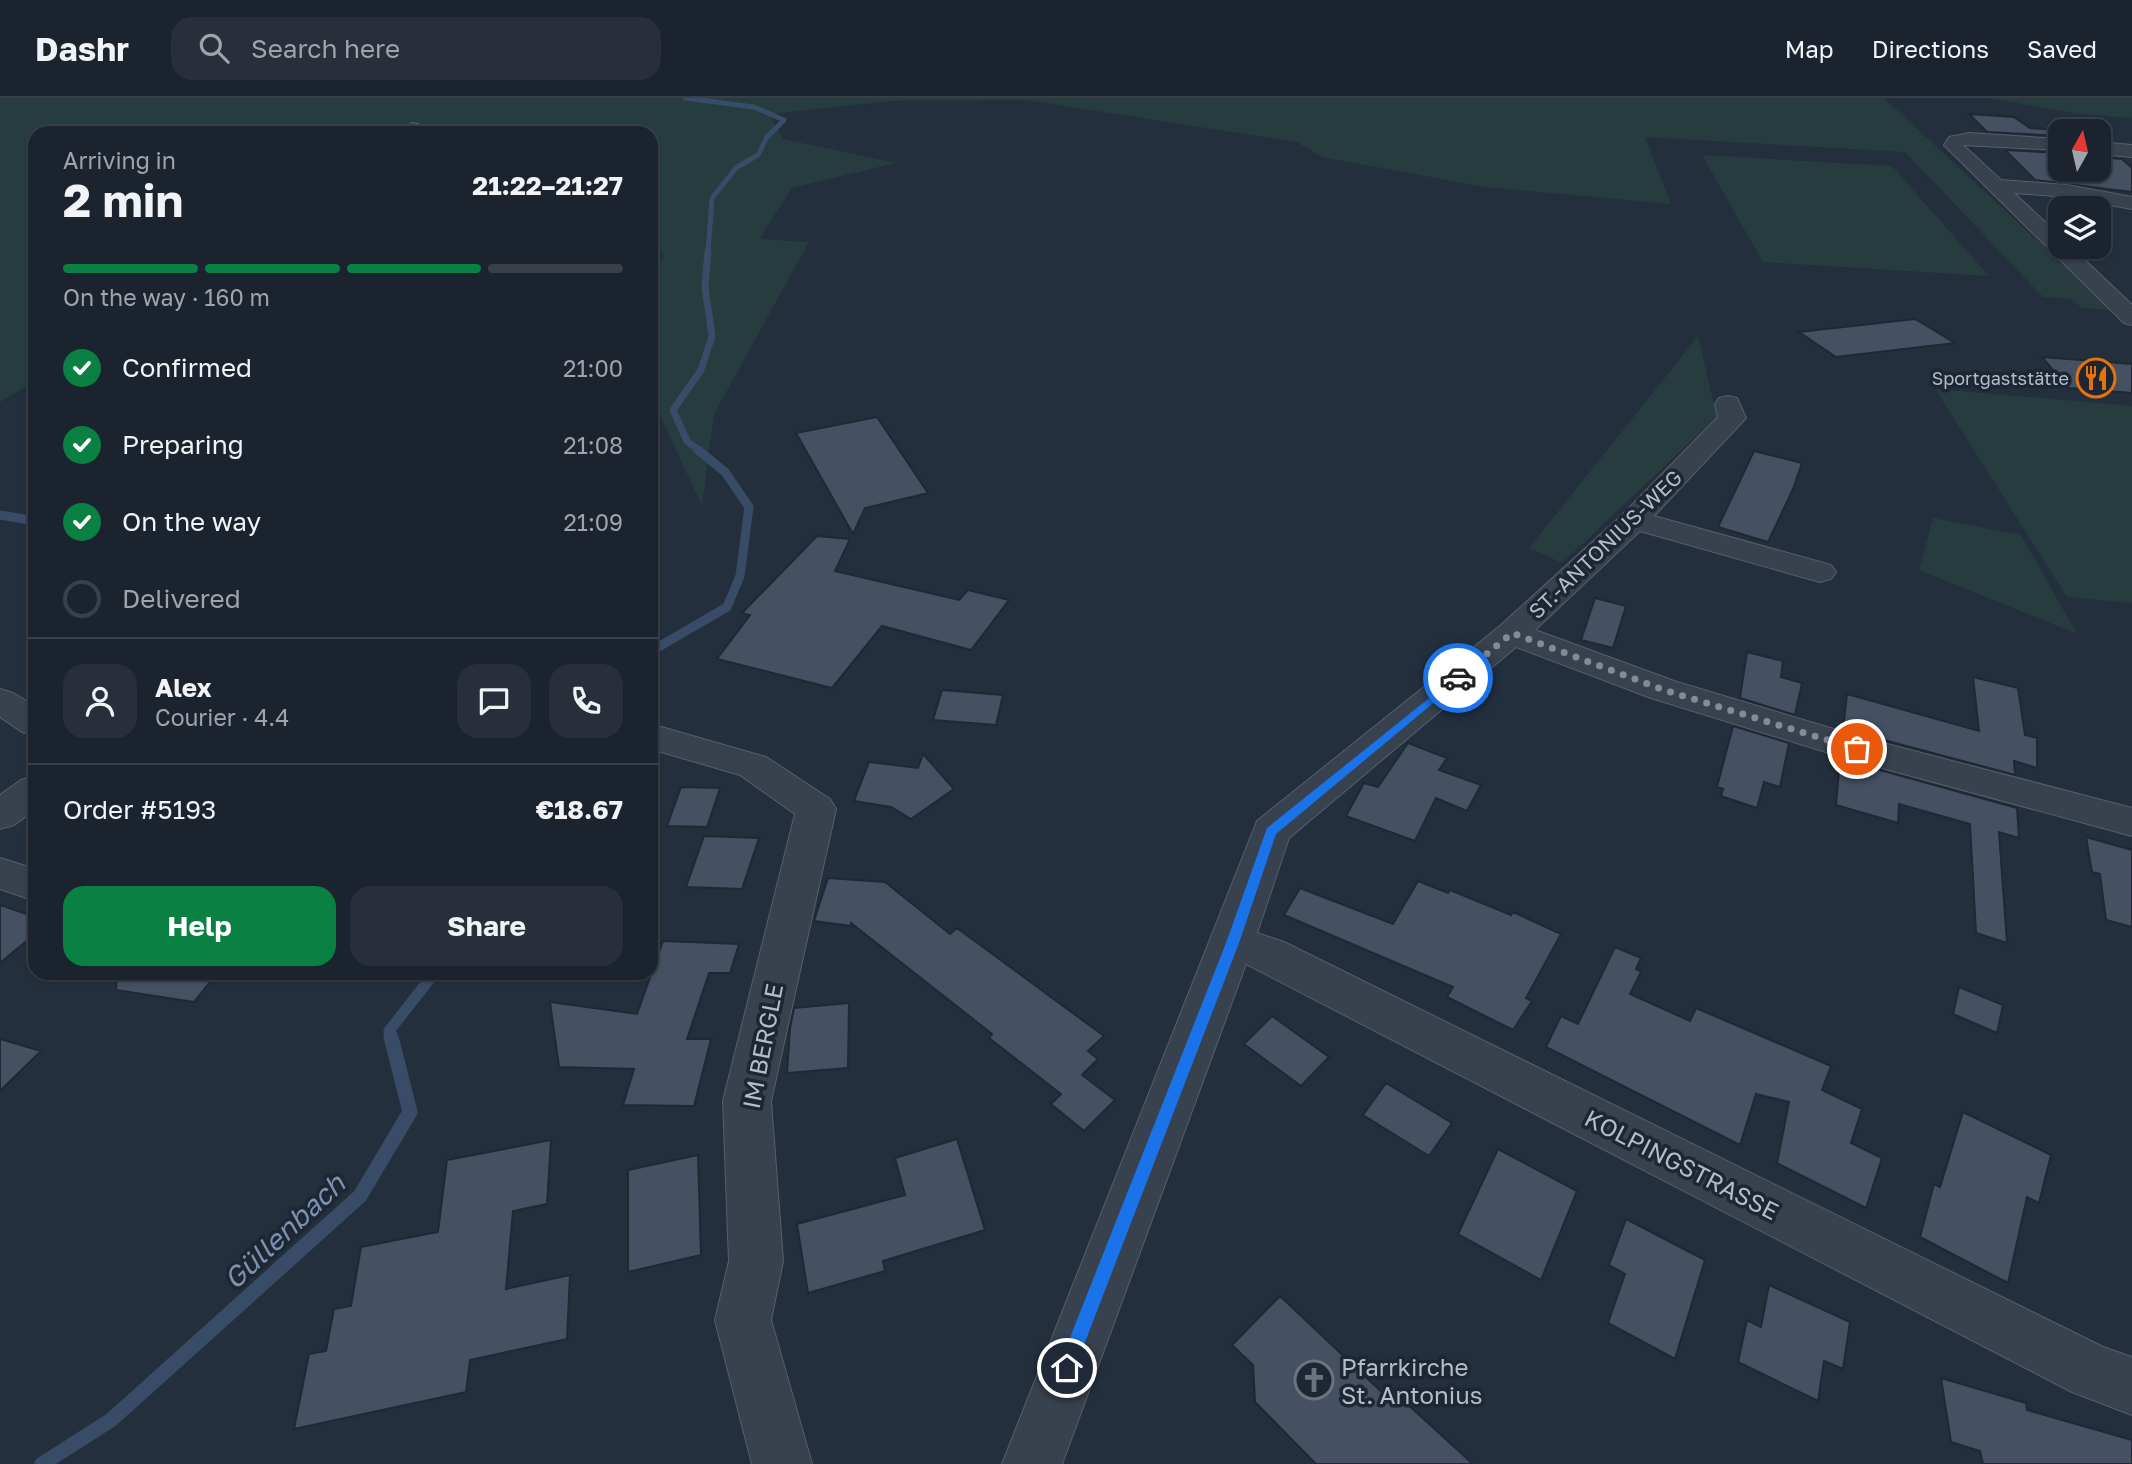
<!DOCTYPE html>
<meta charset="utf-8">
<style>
body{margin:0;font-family:"Golos Text",sans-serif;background:#282f3a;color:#f1f3f6;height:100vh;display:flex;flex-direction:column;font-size:26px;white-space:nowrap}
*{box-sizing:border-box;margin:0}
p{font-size:23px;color:#a0a4aa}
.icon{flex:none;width:38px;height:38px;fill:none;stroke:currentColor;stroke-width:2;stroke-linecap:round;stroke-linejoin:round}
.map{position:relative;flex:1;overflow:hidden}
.drawer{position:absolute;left:28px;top:28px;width:630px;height:854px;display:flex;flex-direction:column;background:#1b232e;border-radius:21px;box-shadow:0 2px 5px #0004,0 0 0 2px #39404a}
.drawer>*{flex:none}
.needle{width:46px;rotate:8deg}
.buttons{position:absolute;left:2048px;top:21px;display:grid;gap:14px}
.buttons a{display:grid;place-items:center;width:63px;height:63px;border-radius:14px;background:#1b232e;box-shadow:0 2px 5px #0004,0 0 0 2px #39404a;font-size:35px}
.pin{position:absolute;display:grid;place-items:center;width:60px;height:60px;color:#fff;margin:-30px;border:4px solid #fff;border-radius:50%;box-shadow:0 2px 7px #0007}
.courier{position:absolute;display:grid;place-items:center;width:70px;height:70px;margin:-35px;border:5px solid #1a73e8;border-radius:50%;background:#fff;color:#222;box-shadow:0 2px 9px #0007}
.head em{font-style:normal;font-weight:700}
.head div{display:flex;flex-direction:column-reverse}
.head{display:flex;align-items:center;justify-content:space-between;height:119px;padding:0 35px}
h1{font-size:46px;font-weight:700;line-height:52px}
.bar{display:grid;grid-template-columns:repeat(4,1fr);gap:10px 7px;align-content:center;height:84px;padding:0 35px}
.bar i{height:9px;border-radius:5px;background:#39404a}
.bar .current{background:#0b8043}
.bar p{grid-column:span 4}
.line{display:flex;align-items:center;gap:18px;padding:0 35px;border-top:2px solid #39404a}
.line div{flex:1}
.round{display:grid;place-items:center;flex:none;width:74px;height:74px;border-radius:21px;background:#282f3a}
ol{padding:0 35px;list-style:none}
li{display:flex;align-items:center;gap:21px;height:77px}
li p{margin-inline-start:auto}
li .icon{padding:7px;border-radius:50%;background:#0b8043;color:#fff;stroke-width:4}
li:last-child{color:#a0a4aa}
li i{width:38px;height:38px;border:4px solid #39404a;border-radius:50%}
.action{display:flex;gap:14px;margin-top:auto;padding:14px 35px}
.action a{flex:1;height:80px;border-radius:21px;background:#0b8043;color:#fff;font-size:28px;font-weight:700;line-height:80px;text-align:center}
.action a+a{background:#282f3a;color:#f1f3f6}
header{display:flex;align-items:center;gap:42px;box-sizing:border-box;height:98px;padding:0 35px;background:#1b232e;border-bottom:2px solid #39404a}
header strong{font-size:33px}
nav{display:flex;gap:38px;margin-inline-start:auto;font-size:24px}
.search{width:490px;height:63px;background:#282f3a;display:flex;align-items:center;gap:18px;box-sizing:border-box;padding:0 24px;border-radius:21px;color:#a0a4aa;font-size:26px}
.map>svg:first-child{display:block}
.green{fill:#263c3f}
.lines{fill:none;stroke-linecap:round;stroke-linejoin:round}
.stream-far4{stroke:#394c67;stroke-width:5}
.stream-far3{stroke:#394c67;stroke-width:7}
.stream-far2{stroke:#394c67;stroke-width:9}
.stream-far1{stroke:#394c67;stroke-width:11}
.stream{stroke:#394c67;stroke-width:15}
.building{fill:#455162;stroke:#1f2835;stroke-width:2}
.minor-casing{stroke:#565f6c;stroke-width:2}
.minor{fill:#38414e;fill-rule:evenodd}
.route{fill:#1a73e8}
.done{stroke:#828b98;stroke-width:7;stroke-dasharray:0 12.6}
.labels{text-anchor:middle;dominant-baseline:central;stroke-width:7;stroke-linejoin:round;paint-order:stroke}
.far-poi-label{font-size:18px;fill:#b4bcc9;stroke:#1d2633;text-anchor:end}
.street-label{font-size:21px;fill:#b4bcc9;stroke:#1d2633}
.near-street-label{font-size:24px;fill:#b4bcc9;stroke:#1d2633}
.near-poi-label{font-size:24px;fill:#b4bcc9;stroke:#1d2633;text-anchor:start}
.near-water-label{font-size:28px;font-style:italic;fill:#7c92b1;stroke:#1d2633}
</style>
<header>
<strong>Dashr</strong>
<div class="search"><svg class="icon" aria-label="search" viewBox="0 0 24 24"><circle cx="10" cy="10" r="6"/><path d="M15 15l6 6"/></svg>Search here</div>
<nav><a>Map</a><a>Directions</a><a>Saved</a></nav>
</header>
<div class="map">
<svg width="2132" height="1366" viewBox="0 0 2132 1366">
<rect width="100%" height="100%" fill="#242f3e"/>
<path class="green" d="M0,0H1884L2112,212L2082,210L2071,201L2043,199L1905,54L1645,39L1671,106L1485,89L1322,59L1297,44L1026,2L893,3L769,16L783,41L896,65L792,90L759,141L809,144L714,316L702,408L651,298V173L664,158L651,142V35H35V283L0,304Z
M1990,0H2132V20L2080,16Z
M1702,57L1892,68L1989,178L1763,164Z
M1698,238L1717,319L1562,465L1529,450Z
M1935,291L2132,308V505L2067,499Z
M1933,420L2021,437L2077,536L1919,472Z"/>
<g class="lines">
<path class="stream-far4" d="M685,0L754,9L784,22L767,39L758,57L737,69L712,100L708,155"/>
<path class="stream-far3" d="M701,354L687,343L673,312L701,272L712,238L705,189L708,153"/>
<path class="stream-far2" d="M0,417L35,423
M651,556L655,551L727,509L740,478L749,409L725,374L698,352"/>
<path class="stream-far1" d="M391,941L389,933L432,878L438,875"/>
<path class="stream" d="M42,1366L111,1322L360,1098L410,1014L391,939"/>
</g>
<path class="building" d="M1969,16L2014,19L2030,30L2077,33H2060V38L1987,34Z
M2005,52L2060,55V72H2098V59L2122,61L2132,70V94L2035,82Z
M1915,221L1955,245L1836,259L1799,234Z
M2042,259L2132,266V295L2068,290Z
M877,319L928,395L865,410L853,436L796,335Z
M1754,353L1802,365L1793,391L1768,444L1718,429Z
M817,438L850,441L835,473L959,502L968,492L1009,502L971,552L882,528L832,590L717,561L750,517L742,515Z
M1595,500L1626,508L1613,550L1581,542Z
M1747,554L1783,563L1781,579L1802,585L1795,617L1740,600Z
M1973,579L2018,590L2025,637L2037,640V670L2014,663L2015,677L1843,631L1847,596L1979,633Z
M942,592L1003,597L996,627L933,622Z
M1733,628L1789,645L1780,689L1764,684L1757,710L1721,698L1723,691L1717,689Z
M1408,645L1447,660L1439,672L1481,687L1467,713L1436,700L1415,743L1346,718L1364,685L1378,689Z
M923,656L954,691L911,721L891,709L854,703L869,664L918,670Z
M1840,661L2017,710L2019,740L1999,734L2007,845L1976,835L1970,726L1899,706L1898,725L1836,707Z
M681,689L720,690L707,729L667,728Z
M704,738L759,740L742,791L686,789Z
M2086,739L2132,752V829L2106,822L2100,776L2092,774Z
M828,780L885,784L950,836L957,830L1104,938L1088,953L1098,961L1082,977L1115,1002L1084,1033L1051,1006L1061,996L989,940L992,936L851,825V828L814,823Z
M1418,783L1448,795L1450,792L1511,817L1513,814L1561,836L1526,900L1532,903L1513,932L1447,899L1453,889L1284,817L1300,790L1393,826Z
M0,807L35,819V836L0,865Z
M663,843L739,846L730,875H709L687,941H711L694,1008L623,1007L634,971L559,969L550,904L637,916Z
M1615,849L1641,860L1636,871L1641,874L1630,896L1690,923L1696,910L1831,968L1822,992L1862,1011L1851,1045L1882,1060L1866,1110L1777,1065L1789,1004L1756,996L1740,1047L1546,949L1561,918L1578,926Z
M117,875H217L194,904L116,892Z
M1959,889L2003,907L1997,935L1953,916Z
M849,905L848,970L787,975L790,930L794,910Z
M1272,918L1329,959L1301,988L1244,946Z
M0,941L41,953L0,993Z
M1386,985L1452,1025L1429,1058L1363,1017Z
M1963,1014L2051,1057L2039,1105L2027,1099L2008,1185L1920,1139L1934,1086L1940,1089Z
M957,1041L985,1132L883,1163L885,1173L808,1195L797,1126L905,1097L895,1060Z
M551,1042L547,1106L513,1113L506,1191L570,1177L567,1241L470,1262L466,1294L294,1331L309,1256L326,1253L334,1211L351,1208L361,1149L438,1134L447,1062Z
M1498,1051L1577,1093L1541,1182L1458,1136Z
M698,1057L701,1157L628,1174V1072Z
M1626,1121L1705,1162L1675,1261L1608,1225L1625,1176L1609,1167Z
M1769,1187L1850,1224L1843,1271L1824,1263L1818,1303L1738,1264L1747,1222L1761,1229Z
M1280,1198L1388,1300L1393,1293L1473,1366H1316L1255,1304L1253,1267L1232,1247Z
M1941,1280L2026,1305L2027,1312L2132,1342V1366H1983L1980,1353L1951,1344Z"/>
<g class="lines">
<defs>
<path id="minor" d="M412,25L418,26L427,35H407L403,30Z
M1969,35L2060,41V52L1963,47L2001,82L2067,87L2132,99V111L2067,99L2014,95L2060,138V149H2071L2132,207V227L2124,225L1944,47L1949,39Z
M2098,44L2132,47V59L2098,56Z
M1728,298L1737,300L1746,320L1654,418L1831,467L1836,474L1831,481L1820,484L1809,481L1640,433L1535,532L1677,584L1864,640L2132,710V738L1845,660L1651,600L1516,549L1289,740L1257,835L1284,844L2103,1249L2132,1259V1317L2072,1294L1246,866L1062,1366H1002L1257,723L1500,528L1623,416L1718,319L1715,306L1719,300Z
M0,591L13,595L35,608V637L22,634L0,619Z
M651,626L766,659L830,701L836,711L771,1003L783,1163L771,1222L812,1366H752L715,1222L729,1163L723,1003L795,716L740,677L651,651Z
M35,678V712L14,727L0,731V697L21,682Z
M0,760L35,771V803L0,791Z"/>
</defs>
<use href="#minor" class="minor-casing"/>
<use href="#minor" class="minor"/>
</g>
<path class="route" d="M1458,577L1463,580L1461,582L1276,736L1239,845L1075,1270L1073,1276L1067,1279L1061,1276L1058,1270L1226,845L1267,730Z"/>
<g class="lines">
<path class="done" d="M1458,580L1512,535L1664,592L1857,651"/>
</g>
<defs>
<symbol id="restaurant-ring" viewBox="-11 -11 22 22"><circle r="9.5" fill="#1d2633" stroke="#e8710a" stroke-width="1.5"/><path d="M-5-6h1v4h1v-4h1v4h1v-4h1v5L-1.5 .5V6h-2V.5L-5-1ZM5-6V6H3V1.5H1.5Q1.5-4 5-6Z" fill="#e8710a"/></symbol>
<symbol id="church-ring" viewBox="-11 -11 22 22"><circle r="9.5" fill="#1d2633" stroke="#6b7280" stroke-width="1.5"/><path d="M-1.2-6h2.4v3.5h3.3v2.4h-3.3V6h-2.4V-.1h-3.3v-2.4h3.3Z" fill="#6b7280"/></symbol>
</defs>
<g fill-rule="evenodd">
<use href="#restaurant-ring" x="2074" y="258" width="44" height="44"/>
<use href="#church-ring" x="1292" y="1260" width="44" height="44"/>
</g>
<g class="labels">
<g class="far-poi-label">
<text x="2069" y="280">Sportgaststätte</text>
</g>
<g class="street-label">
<text transform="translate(1605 446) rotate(-44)">ST.-ANTONIUS-WEG</text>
</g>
<g class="near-street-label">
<text transform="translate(762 948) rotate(-79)">IM BERGLE</text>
<text transform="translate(1682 1066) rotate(27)">KOLPINGSTRASSE</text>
</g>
<g class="near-poi-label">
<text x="1341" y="1268">Pfarrkirche<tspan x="1341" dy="28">St. Antonius</tspan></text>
</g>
<g class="near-water-label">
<text transform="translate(284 1133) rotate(-43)">Güllenbach</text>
</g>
</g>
</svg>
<div class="buttons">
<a><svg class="needle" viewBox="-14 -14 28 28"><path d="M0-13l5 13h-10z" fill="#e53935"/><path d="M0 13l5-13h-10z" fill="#a0a4aa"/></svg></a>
<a><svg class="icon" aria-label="layers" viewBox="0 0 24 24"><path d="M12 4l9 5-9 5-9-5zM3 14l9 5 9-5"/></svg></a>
</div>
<div class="pin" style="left:1857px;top:651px;background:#ea580c"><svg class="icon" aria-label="bag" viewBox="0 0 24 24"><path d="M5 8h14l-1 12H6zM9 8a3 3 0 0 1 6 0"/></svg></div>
<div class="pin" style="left:1067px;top:1270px;background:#1f2937"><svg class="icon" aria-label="home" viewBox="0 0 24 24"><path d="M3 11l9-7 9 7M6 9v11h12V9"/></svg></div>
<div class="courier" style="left:1458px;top:580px"><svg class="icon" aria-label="car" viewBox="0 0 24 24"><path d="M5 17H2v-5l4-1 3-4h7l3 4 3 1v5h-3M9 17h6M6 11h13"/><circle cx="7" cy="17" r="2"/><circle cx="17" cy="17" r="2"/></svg></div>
<section class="drawer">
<div class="head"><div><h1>2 min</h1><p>Arriving in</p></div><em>21:22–21:27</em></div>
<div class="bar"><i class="current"></i><i class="current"></i><i class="current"></i><i></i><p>On the way · 160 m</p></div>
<ol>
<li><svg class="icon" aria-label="check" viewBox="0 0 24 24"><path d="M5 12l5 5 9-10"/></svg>Confirmed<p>21:00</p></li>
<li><svg class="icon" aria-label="check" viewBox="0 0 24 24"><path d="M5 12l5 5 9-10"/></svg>Preparing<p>21:08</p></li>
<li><svg class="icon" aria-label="check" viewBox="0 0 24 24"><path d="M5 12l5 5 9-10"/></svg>On the way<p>21:09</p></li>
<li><i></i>Delivered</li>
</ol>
<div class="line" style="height:126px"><a class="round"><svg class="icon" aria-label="person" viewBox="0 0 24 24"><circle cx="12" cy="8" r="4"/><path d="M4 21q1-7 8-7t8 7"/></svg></a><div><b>Alex</b><p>Courier · 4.4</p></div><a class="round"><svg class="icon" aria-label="chat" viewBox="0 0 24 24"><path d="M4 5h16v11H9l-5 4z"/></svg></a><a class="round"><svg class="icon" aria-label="phone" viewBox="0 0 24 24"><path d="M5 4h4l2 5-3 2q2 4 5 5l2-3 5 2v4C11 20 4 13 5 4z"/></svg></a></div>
<div class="line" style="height:91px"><div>Order #5193</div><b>€18.67</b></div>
<div class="action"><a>Help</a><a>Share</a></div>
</section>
</div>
